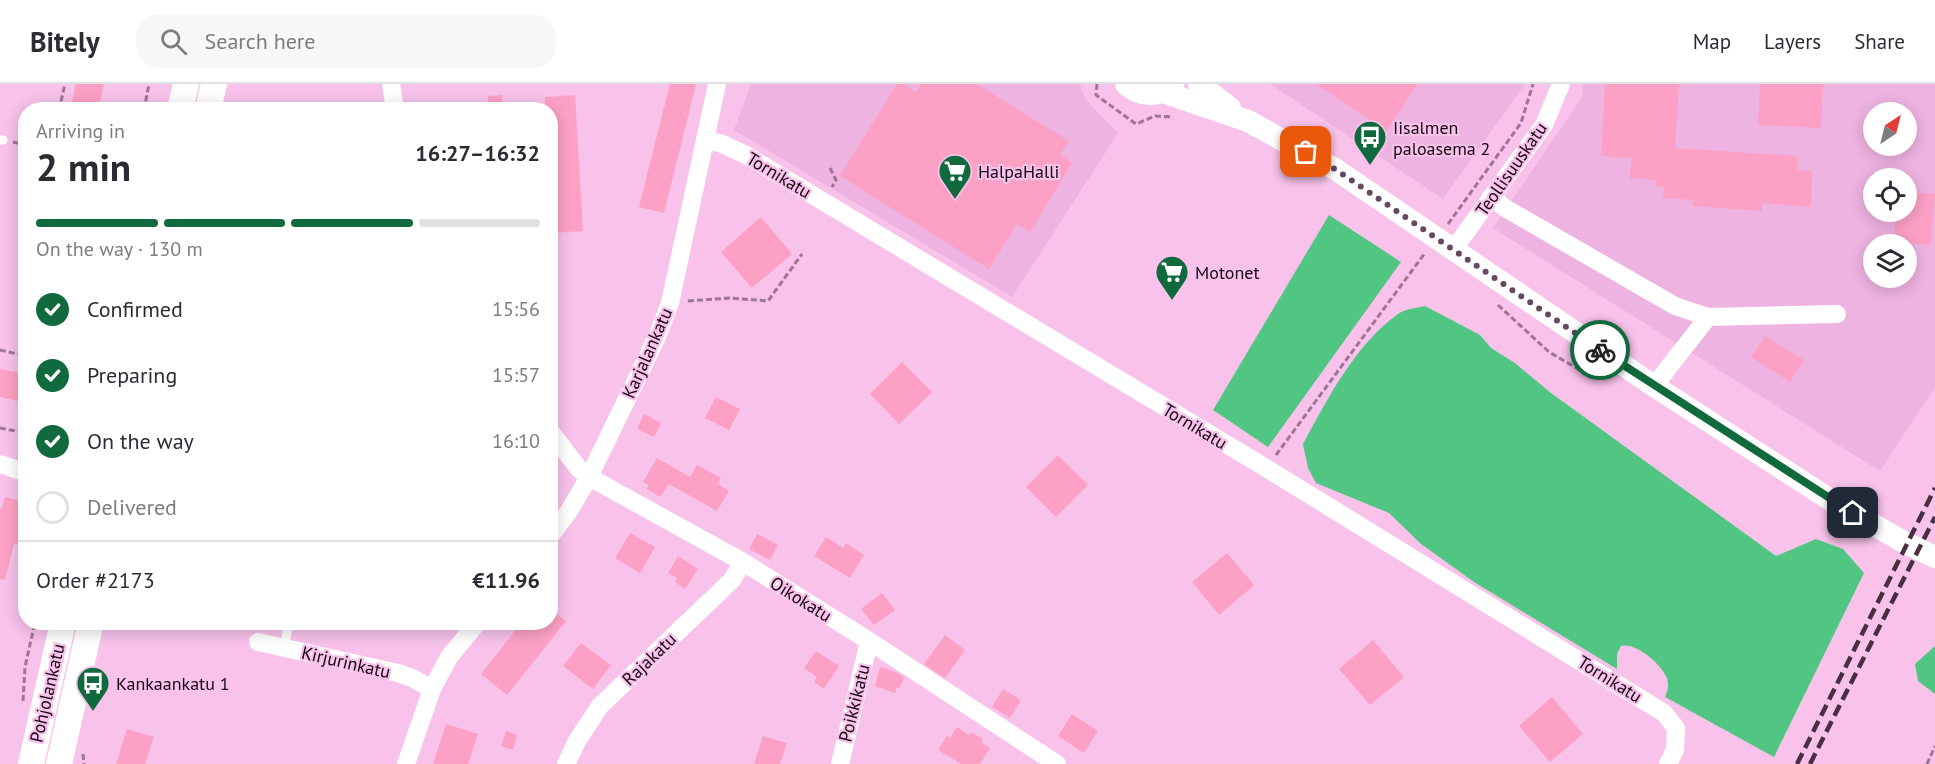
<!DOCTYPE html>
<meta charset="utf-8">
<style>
body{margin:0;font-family:"PT Sans",sans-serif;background:#f7f7f7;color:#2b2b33;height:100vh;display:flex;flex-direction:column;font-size:22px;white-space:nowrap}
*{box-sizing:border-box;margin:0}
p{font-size:20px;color:#7c7c81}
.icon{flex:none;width:33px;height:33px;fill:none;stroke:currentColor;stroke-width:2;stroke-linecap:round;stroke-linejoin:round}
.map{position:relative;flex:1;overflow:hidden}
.panel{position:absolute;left:18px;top:18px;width:540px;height:528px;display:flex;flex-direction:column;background:#fff;border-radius:24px;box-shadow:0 3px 15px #0003}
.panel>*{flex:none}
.needle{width:39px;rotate:35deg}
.buttons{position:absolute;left:1863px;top:18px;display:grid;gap:12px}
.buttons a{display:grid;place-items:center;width:54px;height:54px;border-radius:50%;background:#fff;box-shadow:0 3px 15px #0003;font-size:30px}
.pin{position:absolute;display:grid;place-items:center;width:51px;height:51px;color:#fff;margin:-26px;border-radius:12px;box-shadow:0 3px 9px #0006}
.courier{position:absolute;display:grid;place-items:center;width:60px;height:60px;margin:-30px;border:4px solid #106a3d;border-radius:50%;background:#fff;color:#222;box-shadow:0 2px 8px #0007}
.head em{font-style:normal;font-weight:800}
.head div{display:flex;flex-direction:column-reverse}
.head{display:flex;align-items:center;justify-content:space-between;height:102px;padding:0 18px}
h1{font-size:39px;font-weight:800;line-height:45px}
.bar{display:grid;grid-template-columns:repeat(4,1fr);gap:9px 6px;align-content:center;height:72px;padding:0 18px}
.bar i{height:8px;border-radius:4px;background:#e1e1e2}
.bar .on{background:#106a3d}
.bar p{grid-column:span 4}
.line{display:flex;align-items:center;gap:15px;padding:0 18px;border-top:2px solid #e1e1e2}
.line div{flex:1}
ol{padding:0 18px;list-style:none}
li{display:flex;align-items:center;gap:18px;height:66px}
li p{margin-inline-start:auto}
li .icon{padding:6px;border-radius:50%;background:#106a3d;color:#fff;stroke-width:4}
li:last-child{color:#7c7c81}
li i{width:33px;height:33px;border:3px solid #e1e1e2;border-radius:50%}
header{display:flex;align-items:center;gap:36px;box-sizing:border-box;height:84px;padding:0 30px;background:#fff;border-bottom:2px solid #e1e1e2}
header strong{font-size:28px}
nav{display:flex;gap:33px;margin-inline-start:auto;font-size:21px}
.search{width:420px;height:54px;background:#f7f7f7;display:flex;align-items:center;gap:15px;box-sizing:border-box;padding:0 21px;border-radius:24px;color:#7c7c81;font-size:22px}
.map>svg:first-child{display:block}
.built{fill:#efb3e1;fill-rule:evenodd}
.green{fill:#51c683}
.building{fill:#fca1c5}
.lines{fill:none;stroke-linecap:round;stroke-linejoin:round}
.path{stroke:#9d7694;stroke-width:3;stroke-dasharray:6 3;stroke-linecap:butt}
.service{stroke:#fff;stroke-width:9}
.minor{stroke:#fff;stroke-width:18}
.tertiary{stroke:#fff;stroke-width:22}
.secondary{stroke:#fff;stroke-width:26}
.rail{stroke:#472e41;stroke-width:4.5;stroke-dasharray:12 6;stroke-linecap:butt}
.done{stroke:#66485f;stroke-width:6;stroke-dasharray:0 10.8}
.route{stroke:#106a3d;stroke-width:8}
.labels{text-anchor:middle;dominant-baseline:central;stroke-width:4.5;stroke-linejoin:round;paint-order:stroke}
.poi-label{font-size:18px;fill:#170613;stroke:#f8c2eb;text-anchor:start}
.street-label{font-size:18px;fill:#170613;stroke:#f8c2eb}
</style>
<header>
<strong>Bitely</strong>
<div class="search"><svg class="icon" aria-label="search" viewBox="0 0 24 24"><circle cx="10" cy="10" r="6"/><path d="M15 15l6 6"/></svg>Search here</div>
<nav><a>Map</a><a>Layers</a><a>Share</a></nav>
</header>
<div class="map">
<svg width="1935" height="680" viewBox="0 0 1935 680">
<rect width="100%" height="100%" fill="#f8c2eb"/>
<path class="built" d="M751,0H1080L1085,15L1118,49L1012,213L734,46Z
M1270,0H1525L1443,115Z
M1583,0H1935V303L1880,387L1493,144L1582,13ZM1874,28H1906V62H1874ZM1874,94H1906V128H1874ZM1874,160H1906V194H1874Z"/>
<path class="green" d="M1329,131L1401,178L1268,363L1213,326Z
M1425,222L1480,251L1491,264L1515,279L1551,309L1776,472L1816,455L1843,465L1864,489L1774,673L1665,613C1668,607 1669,601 1667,594C1661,580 1636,558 1621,562L1617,570V585L1474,498L1421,460L1389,429L1316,399L1308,384L1303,360C1328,314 1355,261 1398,230C1405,225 1416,224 1425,222Z
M1935,562V610L1918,597L1915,580Z"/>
<path class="building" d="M76,0H104L98,26H70Z
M670,0H696L664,129L639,123Z
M897,0H903L916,8L921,0H977L1069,57L1060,71L1072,79L1030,148L1017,140L989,185L840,92Z
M1316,0H1417L1387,47Z
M1605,0H1679L1675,64L1797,72V86L1812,87L1811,123L1762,119V127L1692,122L1693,116L1663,114L1664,102L1656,103V96L1630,94L1631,74L1601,72Z
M1760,0H1823L1821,44L1758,41Z
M502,11L503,26H489L488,12Z
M575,11L583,147L553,149L550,103V26H546L545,13Z
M1906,108L1935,110L1931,161L1894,158L1896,128H1906Z
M761,133L792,170L752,204L721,168Z
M1765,252L1804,276L1790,298L1751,273Z
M902,278L932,308L899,340L870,310Z
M0,285L26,290V319L0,313Z
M716,313L740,325L729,346L705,334Z
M644,330L661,339L654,353L637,345Z
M1058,371L1088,401L1056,433L1026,403Z
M657,374L690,393L697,381L721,394L718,400L729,407L717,427L669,400L660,413L647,405L649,401L643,398Z
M5,413L26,418V438L20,461L14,460L5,496L0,495V424H2Z
M630,449L655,463L640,489L615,474Z
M757,450L778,461L770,476L749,465Z
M826,453L843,464L846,459L864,471L850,494L814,472Z
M1227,469L1254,501L1219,531L1192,498Z
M678,472L698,485L685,505L675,498L677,494L668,489Z
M882,509L895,526L874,541L861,525Z
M550,525L566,537L507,611L481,590L522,538H550Z
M945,551L965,566L945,594L924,580Z
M1373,556L1404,593L1370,621L1339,585Z
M581,559L611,581L593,605L563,582Z
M816,567L839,582L824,605L814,598L817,593L804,584Z
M880,583L896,588L904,593L900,604L897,603L895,609L875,602Z
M1003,605L1021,616L1010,634L992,623Z
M1552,613L1583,650L1550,678L1519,642Z
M1072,630L1098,647L1084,669L1058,652Z
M446,640L478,650L468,680H433Z
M957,643L969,651L971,648L983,655L981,658L990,664L980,680H961L938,666L947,652L950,654Z
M127,645L154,653L145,680H116Z
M506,647L517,651L513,666L501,662Z
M763,652L787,659L780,680H754Z"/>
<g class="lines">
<path class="path" d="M1097,0L1096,11L1136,40L1155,32L1173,33
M59,26L65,0
M144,26L149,0
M13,58L26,61
M830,84L836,96L832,103
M1448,140L1521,39L1533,0
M688,217L730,214L768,217L802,170
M1498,221L1549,268L1585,289L1608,295
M0,266L26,272
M0,344L26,349
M1276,371L1425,169
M23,617L25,583L35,538
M83,670L84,680
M1927,680L1935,662"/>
<path class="service" d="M0,56H3
M284,564L289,538"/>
<path class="minor" d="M391,0L395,26
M705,57L720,59L746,71L1266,384L1664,629L1676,644L1675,666L1668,680
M1491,113L1505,124L1675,222L1708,233L1837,230
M1453,166L1544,41L1561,0
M1654,302L1708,233
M550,347L579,385L589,393L743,478L869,557L1057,680
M0,380L21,387
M550,452L569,427L589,393L656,255L670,219L717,0
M258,558L398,589L412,594L432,605
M406,680L432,605L449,573L478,538
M566,680L577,657L600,622L732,496L743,478
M840,680L869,557"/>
<path class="tertiary" d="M1126,0C1140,13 1159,14 1173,0
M1199,0L1230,24
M1163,8L1248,37L1335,85L1654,302L1837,420L1904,458L1935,473"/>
<path class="secondary" d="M180,26L186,0
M208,26L214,0
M31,680L63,538
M59,680L91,538"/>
<path class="rail" d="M1797,680L1935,404
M1810,680L1935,433"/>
</g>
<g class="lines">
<path class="done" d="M1306,68L1335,85L1600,266"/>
<path class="route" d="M1600,266L1853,429"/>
</g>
<defs>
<symbol id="bus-pin" viewBox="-11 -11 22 30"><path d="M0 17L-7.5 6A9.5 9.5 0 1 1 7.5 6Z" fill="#106a3d" stroke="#f8c2eb"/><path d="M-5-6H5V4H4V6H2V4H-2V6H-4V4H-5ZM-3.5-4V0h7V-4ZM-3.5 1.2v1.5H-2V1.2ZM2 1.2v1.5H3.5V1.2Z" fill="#fff"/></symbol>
<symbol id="supermarket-pin" viewBox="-11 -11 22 30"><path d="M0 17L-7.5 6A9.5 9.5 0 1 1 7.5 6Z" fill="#106a3d" stroke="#f8c2eb"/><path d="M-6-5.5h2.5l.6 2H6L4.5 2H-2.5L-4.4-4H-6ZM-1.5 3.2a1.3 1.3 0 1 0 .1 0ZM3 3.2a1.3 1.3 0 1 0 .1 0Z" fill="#fff"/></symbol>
</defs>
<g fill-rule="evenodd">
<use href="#bus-pin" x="1351" y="34" width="38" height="52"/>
<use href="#supermarket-pin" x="936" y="68" width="38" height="52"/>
<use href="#supermarket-pin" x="1153" y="169" width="38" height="52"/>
<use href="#bus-pin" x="74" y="580" width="38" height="52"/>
</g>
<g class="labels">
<g class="poi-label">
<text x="1393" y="43">Iisalmen<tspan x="1393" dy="21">paloasema 2</tspan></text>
<text x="978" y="87">HalpaHalli</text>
<text x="1195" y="188">Motonet</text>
<text x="116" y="599">Kankaankatu 1</text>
</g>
<g class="street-label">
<text transform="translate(1511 85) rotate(-55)">Teollisuuskatu</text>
<text transform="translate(779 91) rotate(31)">Tornikatu</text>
<text transform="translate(647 269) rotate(-66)">Karjalankatu</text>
<text transform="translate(1195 342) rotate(31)">Tornikatu</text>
<text transform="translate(801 515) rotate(32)">Oikokatu</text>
<text transform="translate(649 575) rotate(-44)">Rajakatu</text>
<text transform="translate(346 578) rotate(13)">Kirjurinkatu</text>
<text transform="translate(1610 595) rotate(32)">Tornikatu</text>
<text transform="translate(47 609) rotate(-77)">Pohjolankatu</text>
<text transform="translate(854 619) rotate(-76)">Poikkikatu</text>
</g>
</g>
</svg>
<div class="buttons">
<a><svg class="needle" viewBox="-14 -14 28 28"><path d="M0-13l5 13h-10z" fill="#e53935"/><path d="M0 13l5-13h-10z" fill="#7c7c81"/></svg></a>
<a><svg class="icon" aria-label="locate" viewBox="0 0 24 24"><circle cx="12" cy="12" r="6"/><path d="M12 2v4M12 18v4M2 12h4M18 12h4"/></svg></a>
<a><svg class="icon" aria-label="layers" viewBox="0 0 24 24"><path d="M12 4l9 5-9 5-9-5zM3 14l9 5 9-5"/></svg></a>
</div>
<div class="pin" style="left:1306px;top:68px;background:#ea580c"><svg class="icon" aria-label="bag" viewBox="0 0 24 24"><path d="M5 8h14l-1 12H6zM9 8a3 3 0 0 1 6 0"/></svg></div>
<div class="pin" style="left:1853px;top:429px;background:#1f2937"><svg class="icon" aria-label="home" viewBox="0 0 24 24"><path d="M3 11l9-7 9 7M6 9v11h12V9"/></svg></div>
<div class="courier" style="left:1600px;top:266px"><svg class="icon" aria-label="bike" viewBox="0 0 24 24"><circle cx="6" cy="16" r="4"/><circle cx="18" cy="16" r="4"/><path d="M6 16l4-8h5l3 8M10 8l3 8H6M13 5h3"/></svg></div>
<section class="panel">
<div class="head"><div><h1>2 min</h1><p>Arriving in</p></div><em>16:27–16:32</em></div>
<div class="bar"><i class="on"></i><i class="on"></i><i class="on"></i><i></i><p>On the way · 130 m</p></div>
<ol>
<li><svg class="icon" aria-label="check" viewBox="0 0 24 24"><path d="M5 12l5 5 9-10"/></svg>Confirmed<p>15:56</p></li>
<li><svg class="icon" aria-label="check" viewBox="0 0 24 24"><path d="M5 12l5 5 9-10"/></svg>Preparing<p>15:57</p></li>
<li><svg class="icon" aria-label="check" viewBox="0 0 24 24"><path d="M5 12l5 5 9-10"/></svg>On the way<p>16:10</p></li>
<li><i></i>Delivered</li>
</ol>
<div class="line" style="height:78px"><div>Order #2173</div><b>€11.96</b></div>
</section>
</div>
